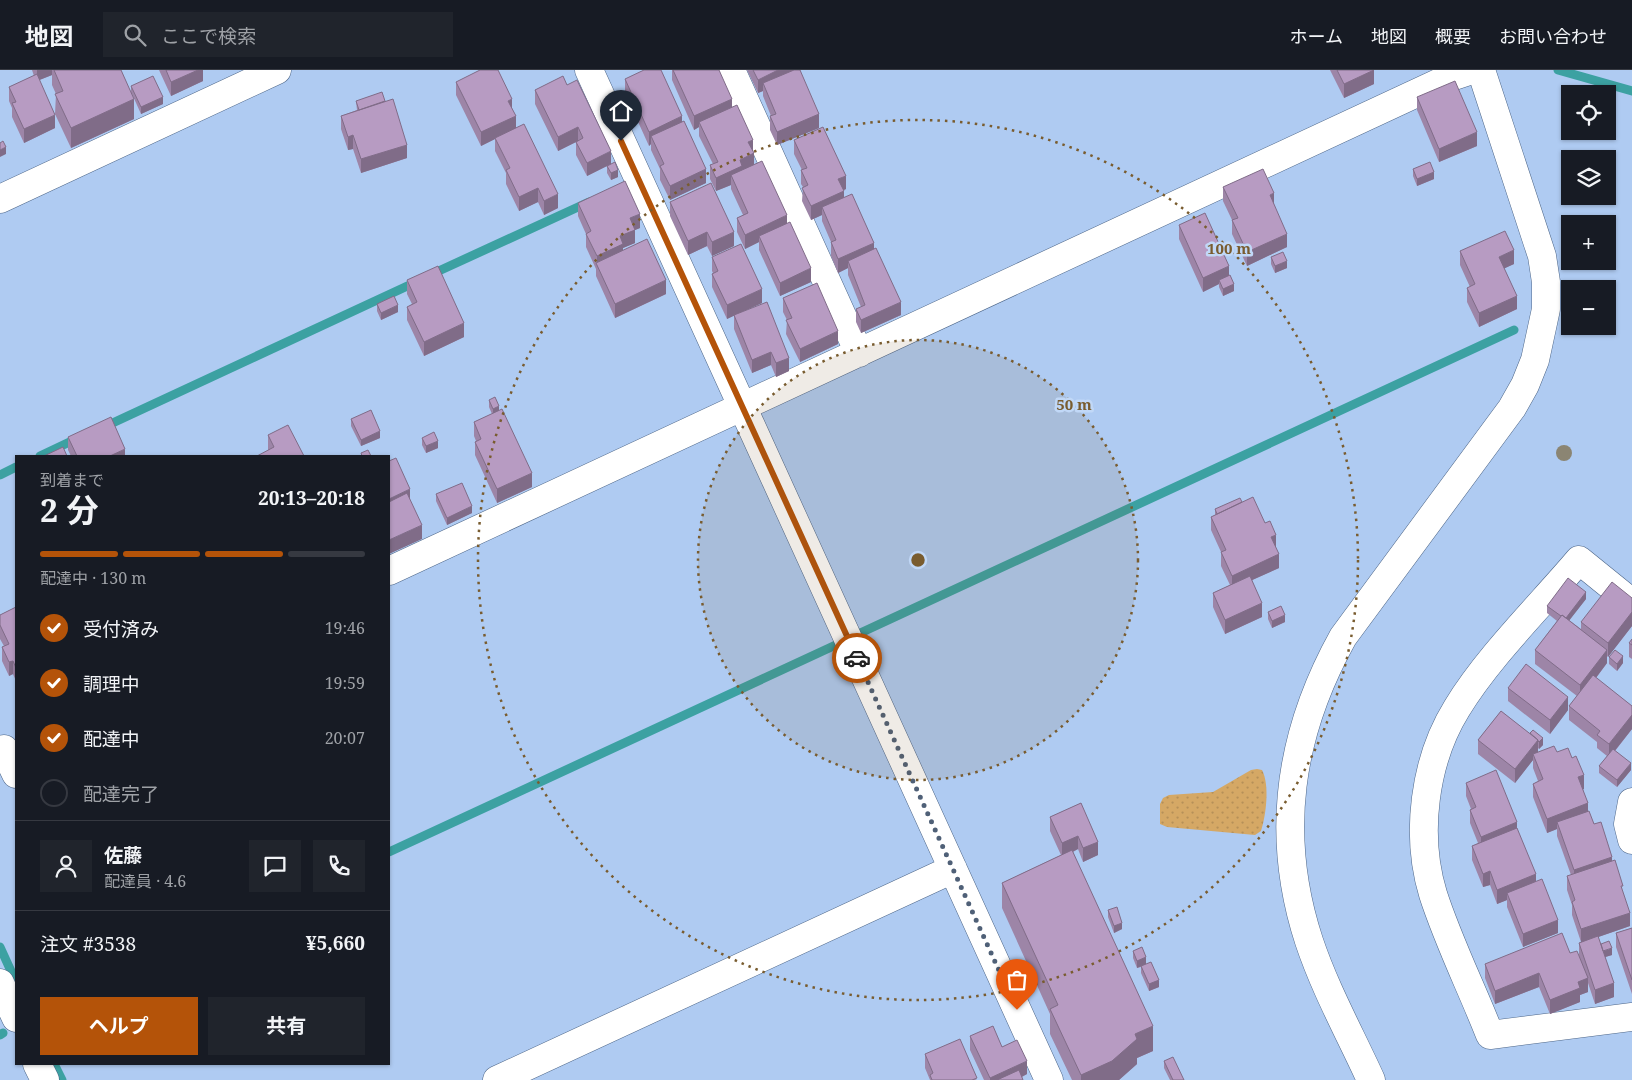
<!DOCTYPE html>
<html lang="ja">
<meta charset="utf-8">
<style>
body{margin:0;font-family:"Noto Serif","Noto Sans JP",serif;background:#20242c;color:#f1f3f6;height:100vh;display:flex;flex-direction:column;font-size:19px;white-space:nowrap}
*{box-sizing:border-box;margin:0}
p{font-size:16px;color:#9ea1a6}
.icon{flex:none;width:28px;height:28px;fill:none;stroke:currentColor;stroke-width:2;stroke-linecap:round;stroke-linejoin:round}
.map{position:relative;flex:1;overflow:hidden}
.details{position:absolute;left:15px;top:385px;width:375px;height:610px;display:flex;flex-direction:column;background:#171b24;border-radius:0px;box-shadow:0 1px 4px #0004}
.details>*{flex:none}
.controls{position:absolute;left:1561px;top:15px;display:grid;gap:10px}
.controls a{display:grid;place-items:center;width:55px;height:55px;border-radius:0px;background:#171b24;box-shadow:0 1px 4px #0004;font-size:25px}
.pin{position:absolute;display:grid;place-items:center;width:42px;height:42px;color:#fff;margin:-51px -21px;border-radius:50% 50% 50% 0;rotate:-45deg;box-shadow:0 0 5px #0007}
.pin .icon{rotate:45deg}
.courier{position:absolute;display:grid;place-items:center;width:50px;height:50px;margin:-25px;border:4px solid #b45309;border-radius:50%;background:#fff;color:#222;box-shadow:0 1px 6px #0007}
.summary em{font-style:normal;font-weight:700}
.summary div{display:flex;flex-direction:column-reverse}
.summary{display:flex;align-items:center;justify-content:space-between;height:85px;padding:0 25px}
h1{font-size:32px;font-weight:700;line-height:38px}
.bar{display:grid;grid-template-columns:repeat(4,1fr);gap:8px 5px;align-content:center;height:60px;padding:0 25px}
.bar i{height:6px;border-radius:4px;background:#363941}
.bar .active{background:#b45309}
.bar p{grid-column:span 4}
.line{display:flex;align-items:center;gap:12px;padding:0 25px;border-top:1px solid #363941}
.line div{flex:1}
.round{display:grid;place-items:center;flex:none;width:52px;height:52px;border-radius:0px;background:#20242c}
ol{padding:0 25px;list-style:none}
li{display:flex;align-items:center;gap:15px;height:55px}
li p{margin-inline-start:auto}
li .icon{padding:5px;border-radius:50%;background:#b45309;color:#fff;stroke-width:4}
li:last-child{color:#9ea1a6}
li i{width:28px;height:28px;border:2px solid #363941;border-radius:50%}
.primary-button{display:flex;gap:10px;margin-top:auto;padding:10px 25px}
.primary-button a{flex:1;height:58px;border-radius:0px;background:#b45309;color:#fff;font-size:20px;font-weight:700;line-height:58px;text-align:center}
.primary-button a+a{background:#20242c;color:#f1f3f6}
header{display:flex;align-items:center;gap:30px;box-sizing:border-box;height:70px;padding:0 25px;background:#171b24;border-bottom:1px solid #363941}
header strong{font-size:24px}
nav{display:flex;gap:28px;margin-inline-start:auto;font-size:18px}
.search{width:350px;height:45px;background:#20242c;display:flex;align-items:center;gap:12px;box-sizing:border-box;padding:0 18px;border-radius:0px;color:#9ea1a6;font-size:19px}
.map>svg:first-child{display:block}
.grass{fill:url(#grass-dots)}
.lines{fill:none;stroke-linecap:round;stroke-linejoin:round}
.stream{stroke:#3ca1a2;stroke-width:9}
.minor-casing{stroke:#4c6587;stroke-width:29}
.tertiary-casing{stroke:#4c6587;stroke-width:29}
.minor{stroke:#fff;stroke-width:28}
.tertiary{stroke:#fff;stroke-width:28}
.tree{fill:#8b8573}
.wall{fill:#9d85a7}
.shaded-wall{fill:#806c88}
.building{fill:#b79bc2;stroke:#806c88}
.done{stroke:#4f6077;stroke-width:5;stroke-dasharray:0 9}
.route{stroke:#b45309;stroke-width:6}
.ring{fill:none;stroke:#795c2f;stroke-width:2.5;stroke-dasharray:2.5 5}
.centre{fill:#795c2f;stroke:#c1d8f7;stroke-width:2.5}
.ring-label{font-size:15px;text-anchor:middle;font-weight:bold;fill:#795c2f;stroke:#c1d8f7;stroke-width:5;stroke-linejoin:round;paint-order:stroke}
</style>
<header>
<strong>地図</strong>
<div class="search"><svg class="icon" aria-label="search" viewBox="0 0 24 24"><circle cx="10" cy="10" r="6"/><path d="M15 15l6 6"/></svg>ここで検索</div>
<nav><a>ホーム</a><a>地図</a><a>概要</a><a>お問い合わせ</a></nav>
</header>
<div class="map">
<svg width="1632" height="1010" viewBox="0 0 1632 1010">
<defs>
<pattern id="grass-dots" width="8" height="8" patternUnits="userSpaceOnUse" patternTransform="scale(1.25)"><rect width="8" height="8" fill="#d5a865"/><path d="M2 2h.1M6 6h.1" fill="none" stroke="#b69058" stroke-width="1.8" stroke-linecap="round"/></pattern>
</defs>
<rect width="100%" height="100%" fill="#afcbf2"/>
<path class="grass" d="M1257,699L1262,700C1270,715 1266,746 1261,761L1255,765L1167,757L1160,754V734L1163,728L1169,725L1213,722L1251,700Z"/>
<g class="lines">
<path class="stream" d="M1558,0L1632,21
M430,205L589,132
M104,357L416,212
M40,386L78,368
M0,405L16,397
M856,565L1514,260
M389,782L840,573
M0,877L16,912
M0,965L3,963
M54,994L62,1010"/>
<defs>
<path id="minor" d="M589,0L1049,1010
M731,0L859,283
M0,129L277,0
M389,501L1451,7L1472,0
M1632,533L1579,490C1540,536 1488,587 1457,638C1424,691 1415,765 1433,824C1448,871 1472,919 1490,965L1632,947
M4,679L16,704
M1632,732L1628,754L1632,770
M0,913L16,948
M37,994L45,1010
M497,1010L953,799"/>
<path id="tertiary" d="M1371,1010C1350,964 1325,919 1309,871C1274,764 1289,664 1343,567L1512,338L1525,315L1535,290L1546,239V212L1542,186L1481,0"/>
</defs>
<use href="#minor" class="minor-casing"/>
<use href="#tertiary" class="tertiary-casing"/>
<use href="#minor" class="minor"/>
<use href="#tertiary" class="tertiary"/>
</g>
<circle class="tree" cx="1564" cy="383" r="8"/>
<path class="wall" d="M32,0H121L131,23V16L163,34L141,44L132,24L134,49L71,78L55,44L56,24L52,15V5L39,10L55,58L24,73L12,47V38L9,31V17L34,6Z
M159,0H203V11L171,26Z
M672,0H719L732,37L753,81L754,95L787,153L811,212L780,226L759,180V172L745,179L737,162V148L743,145L731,119V115L716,121L710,109V95L713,94L699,66V57L694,60L672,10Z
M747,0H800L819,58L777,75L770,60V46H771L763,26V21L758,23Z
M1330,0H1374V14L1344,28Z
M625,9L682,52L706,113L670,130L660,110V99L651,80V74L649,76L625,23Z
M456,12L512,38L516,58L558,138L544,145L538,132L519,141L506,114V103L495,81V69L481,76L456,25Z
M567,15L611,94L618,107L611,110L607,103V96L587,106L576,85V72L578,71L558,81L535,34V20Z
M1417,27L1477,76L1439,92L1417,40Z
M356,31H385L407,88L361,103L353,79L348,80L341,59V46L357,40Z
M794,70L846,119L843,120L844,127L874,179L901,245L861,263L856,252V239L861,237L848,205V198L838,203L831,186V172L822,151V145L811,150L802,131L803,117L801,114V100H802L794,84Z
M1413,99L1434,109L1417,116L1413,106Z
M1223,117L1274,135L1287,177L1247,196L1232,164V150L1223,131Z
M670,132L734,176L712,186L707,176L688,185L670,146Z
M578,133L640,158L635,160V173L623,178V180L666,224L615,248L596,206V199L586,177V164L578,146Z
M1179,155L1229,205L1234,221L1223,226L1219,217V214L1203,222L1179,169Z
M1460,181L1514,194L1504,198L1517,239L1479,257L1467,232V218L1470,217L1460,195Z
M712,187L762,233L741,242L789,301L776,307L771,295L752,303L734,259V245L727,249L712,217V204L713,203L712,201Z
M1271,187L1287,198L1275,203L1271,194Z
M407,210L464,267L424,286L407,250V237L412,234L407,224Z
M783,228L838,274L800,292L786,264L787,250L783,242Z
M377,234L398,242L381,250L377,241Z
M489,330L499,340L532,417L497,433L475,385V372L476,371L474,366V352L492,344L489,337Z
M351,349L380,368L361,376L351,356Z
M268,365L304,386L268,380Z
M68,367L125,386H71L68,380Z
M422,368L438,378L426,383L422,375Z
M436,424L472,443L447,455L436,431Z
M1242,432L1276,479L1279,498L1252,510L1262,547L1225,564L1213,537V523L1230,515L1221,496V482L1211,460V447L1215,445V439Z
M1632,528V556L1608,587L1607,586V593L1596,608L1632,636V659L1615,681L1631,700L1617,717L1599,703V696L1607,686L1597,678V672L1569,650V636L1577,626L1535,594V580L1557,551L1547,543V536L1586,529L1569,550L1581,559V552Z
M16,537V611L13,604L9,606L2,591V577L4,576L0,569V545Z
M1268,542L1285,552L1272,558L1268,549Z
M1632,569V589L1629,587V573Z
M1609,587L1623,593L1617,601L1609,594Z
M1508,618L1568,640L1550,664L1508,631Z
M1501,641L1543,675L1539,679L1538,678V682H1557L1584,719H1583L1588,742L1612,790L1623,824L1630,856L1598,867L1601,874L1612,885L1605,887L1614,927L1595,934L1588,913V922L1580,925V932L1550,944L1539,917L1495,934L1485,908V894L1570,883L1579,886V873L1581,872L1572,845V835L1567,820V806L1571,805L1557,766V759L1547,763L1533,727V714L1538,711L1533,698V690L1515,713L1478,684V670Z
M1466,713L1517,758L1536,812L1558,863L1523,877L1507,837V830L1497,834L1490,815L1483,817L1472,790V776L1478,773L1470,753V740L1471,739L1466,726Z
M1081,733L1098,785L1083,792L1078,779L1073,782L1153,981L1137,988V994L1119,1010H1072L1050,964V944L1002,838V813L1061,785L1050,761V747Z
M1108,840L1122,859L1114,863L1108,847Z
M1632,858V924L1616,877V863Z
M1133,881L1146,894L1159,917L1149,921L1141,903V897L1137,898L1133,888Z
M970,966L1002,977L1027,1004L1022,1007L1023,1010H984L970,980Z
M925,984L977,1010H930L925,998Z
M1164,991L1184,1010H1170L1164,998Z"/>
<path class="shaded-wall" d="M37,0H52V5L37,11Z
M198,0H203V11L171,26V12Z
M778,0H796L763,13V21L758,23V10Z
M1374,0V14L1344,28V14Z
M163,27V34L141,44V37Z
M134,29V49L71,78V58Z
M512,29V43L508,31Z
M732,29V42L699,52V57L694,60V46Z
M819,44V58L777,75V62Z
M55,45V58L24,73V59Z
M516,46V59L495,68V69L481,76V62Z
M682,46V60L651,66V74L649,76V62Z
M578,57V71L558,81V67Z
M1477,62V76L1439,92V79Z
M353,65V79L348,80V67Z
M753,70V84L748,72Z
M407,75V88L361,103V89Z
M6,77V84L0,87V80Z
M611,81V94L587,106V93Z
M754,83V97L731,105V115L716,121V108L740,90Z
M706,99V113L670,130V116Z
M618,100V107L611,110V103Z
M1434,102V109L1417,116V109Z
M846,106V119L838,123V109Z
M538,118V132L519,141V127Z
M844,121V135L822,137V145L811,150V136Z
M1274,123V137L1270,125Z
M558,124V138L544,145V131Z
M640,144V158L635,160V173L623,178V188L597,194V186L620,166L630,148Z
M787,145V159L759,166V172L745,179V165Z
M707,162V176L688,185V171Z
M734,162V176L712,186V172Z
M1287,164V177L1247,196V182Z
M874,173V186L848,191V198L838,203V189Z
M1514,180V194L1499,201V187Z
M1287,191V198L1275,203V196Z
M1229,196V209L1219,210V214L1203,222V208Z
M811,198V212L780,226V213Z
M666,210V224L615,248V234Z
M1234,214V221L1223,226V219Z
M762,219V233L727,249V235Z
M1517,226V239L1479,257V243Z
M901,232V245L861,263V250Z
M398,235V242L381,250V243Z
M464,253V267L424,286V272Z
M838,261V274L800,292V279Z
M771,282V295L752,303V290Z
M789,288V301L776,307V293Z
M499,336V343L493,346V339Z
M380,361V368L361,376V370Z
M438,371V378L426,383V376Z
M125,379V386H110Z
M532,403V417L497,433V419Z
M410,419V432L389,443V429Z
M472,436V443L447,455V448Z
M422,455V469L389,484V470Z
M1276,465V479L1271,467Z
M1279,484V498L1232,519V506Z
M1586,522V529L1565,556V549Z
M1262,533V547L1225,564V550Z
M1632,542V556L1608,587V573Z
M1285,545V552L1272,558V551Z
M1607,580V593L1580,629V615Z
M1623,586V593L1617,601V594Z
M13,591V604L9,606V592Z
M1568,627V640L1550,664V650Z
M1632,645V659L1609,688V674Z
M1543,668V675L1539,679V672Z
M1538,670V683L1533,684V690L1515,713V699Z
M1631,693V700L1617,717V710Z
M1584,705V719L1578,721V707Z
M1588,733V746L1557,752V759L1547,763V749Z
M1517,752V766L1481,780V767Z
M1078,766V779L1062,787V773Z
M1098,772V785L1083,792V778Z
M1612,787V800L1574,813V800Z
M1490,801V815L1483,817V804Z
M1536,804V818L1507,823V830L1497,834V820Z
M1630,843V856L1581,873V859Z
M1558,850V863L1523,877V864Z
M1122,853V859L1114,863V856Z
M1612,878V885L1602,888V882Z
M1146,887V894L1137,898V891Z
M1539,903V917L1495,934V921Z
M1588,908V922L1580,925V932L1550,944V930L1578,912Z
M1159,910V917L1149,921V914Z
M1614,913V927L1595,934V920Z
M1153,956V981L1137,988V994L1119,1010H1081V1005L1135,964Z
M1027,991V1004L1015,1010H990V1008Z"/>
<path class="building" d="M54,0H121L134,29L71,58L55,24L63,21Z
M166,0H198L171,12Z
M480,0H498L512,29L508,31L516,46L481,62L456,12Z
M644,0H661L682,46L649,62L625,9Z
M673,0H719L732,29L694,46Z
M753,0H778L758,10Z
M794,0H800L819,44L777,62L770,46L776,44L763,13Z
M1337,0H1374L1344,14Z
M37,4L55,45L24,59L12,33L16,32L9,17Z
M153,6L163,27L141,37L131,16Z
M563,6L567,15L577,10L611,81L587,93L576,72L583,68L578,57L558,67L535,20Z
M1455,11L1477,62L1439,79L1417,27Z
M382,22L385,31L359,40L356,31Z
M393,29L407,75L361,89L353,65L348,67L341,46Z
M737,35L753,70L748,72L754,83L740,90L742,96L716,108L710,95L718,92L699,52Z
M684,51L706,99L670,116L660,96L664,94L651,66Z
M524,54L558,124L544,131L538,118L519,127L506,100L510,98L495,68Z
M823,57L846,106L838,109L844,121L811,136L802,118L808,115L801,100L807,98L794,70Z
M3,71L6,77L0,80V73Z
M762,91L787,145L745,165L737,148L748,143L731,105Z
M615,92L618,100L611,103L607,96Z
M1430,92L1434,102L1417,109L1413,99Z
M1263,99L1274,123L1270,125L1287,164L1247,182L1232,150L1238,148L1223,117Z
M625,111L640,144L630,148L635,160L620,166L623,174L597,186L586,164L591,161L578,133Z
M711,113L734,162L712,172L707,162L688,171L670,132Z
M852,124L874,173L838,189L831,172L836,170L822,137Z
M1205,143L1229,196L1203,208L1179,155Z
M790,152L811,198L780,213L759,166Z
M1505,161L1514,180L1499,187L1517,226L1479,243L1467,218L1475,214L1460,181Z
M647,169L666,210L615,234L596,193Z
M741,174L762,219L727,235L712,204L718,201L712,187Z
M876,178L901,232L861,250L856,239L865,235L848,191Z
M1283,182L1287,191L1275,196L1271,187Z
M438,196L464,253L424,272L407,237L417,232L407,210Z
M1230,205L1234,214L1223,219L1219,210Z
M817,213L838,261L800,279L786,250L792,248L783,228Z
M394,226L398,235L381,243L377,234Z
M767,232L789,288L776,293L771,282L752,290L734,245Z
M495,327L499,336L493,339L489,330Z
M502,339L532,403L497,419L475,372L481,369L474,352Z
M371,340L380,361L361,370L351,349Z
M111,347L125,379L110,386H77L68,367Z
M288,355L304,386H257L274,377L268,365Z
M434,362L438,371L426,376L422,368Z
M63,377L67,386H44Z
M368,380L371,386H362L361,383Z
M396,388L410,419L389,429V391Z
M462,413L472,436L447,448L436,424Z
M407,423L422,455L389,470V432Z
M1253,427L1265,453L1270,451L1276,465L1271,467L1279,484L1232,506L1221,482L1226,480L1211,447Z
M1240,428L1242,432L1217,444L1215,439Z
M1250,506L1262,533L1225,550L1213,523Z
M1568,508L1586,522L1566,548L1562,545L1561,546L1547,536Z
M1612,512L1632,528V542L1608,573L1581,552Z
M1281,536L1285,545L1272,551L1268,542Z
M16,537V598L13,591L9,592L2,577L9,574L0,555V545Z
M1562,545L1607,580L1580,615L1535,580Z
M1632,569V575L1629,573Z
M1615,580L1623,586L1617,594L1609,587Z
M1526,594L1568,627L1550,650L1508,618Z
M1593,605L1632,636V645L1609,674L1597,665L1600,661L1569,636Z
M1501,641L1538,670L1515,699L1478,670Z
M1533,660L1543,668L1539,672L1538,671V670L1530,663Z
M1554,676L1557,682L1568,678L1572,688L1576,686L1584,705L1578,707L1588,733L1547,749L1533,714L1543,709L1533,684Z
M1613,679L1631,693L1617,710L1599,696Z
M1496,700L1517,752L1481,767L1470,740L1476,737L1466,713Z
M1081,733L1098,772L1083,778L1078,766L1062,773L1050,747Z
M1589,741L1594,754L1601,752L1612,787L1574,800L1557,752Z
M1517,758L1536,804L1497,820L1490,801L1483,804L1472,776Z
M1072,780L1153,956L1135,964L1137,969L1112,991L1081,1005L1050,939L1058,935L1002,813Z
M1615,790L1623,816H1621L1630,843L1581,859L1572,832L1575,830L1567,806Z
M1542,809L1558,850L1523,864L1507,823Z
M1117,837L1122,853L1114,856L1108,840Z
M1632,858V910L1616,863Z
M1562,863L1570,883L1577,881L1588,908L1578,912L1580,918L1550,930L1539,903L1495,921L1485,894Z
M1598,866L1614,913L1595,920L1579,873Z
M1609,871L1612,878L1603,881L1601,874Z
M1142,877L1146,887L1137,891L1133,881Z
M1151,892L1159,910L1149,914L1141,896Z
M993,956L1002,977L1017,970L1027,991L990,1008L970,966Z
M960,969L977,1008L972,1010H932L930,1005L933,1003L925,984Z
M1173,987L1184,1010H1173L1164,991Z
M1019,1000L1023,1010H997Z"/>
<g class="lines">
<path class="done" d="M857,588L1017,940"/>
<path class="route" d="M621,71L857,588"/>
</g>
<circle cx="918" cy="490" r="220" fill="#795c2f" fill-opacity=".12"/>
<g class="ring">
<circle cx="918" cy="490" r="220"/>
<circle cx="918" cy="490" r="440"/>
</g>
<circle cx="918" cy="490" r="8" class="centre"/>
<g class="ring-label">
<text x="1229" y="184">100 m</text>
<text x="1074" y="340">50 m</text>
</g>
</svg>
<div class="controls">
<a><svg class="icon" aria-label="locate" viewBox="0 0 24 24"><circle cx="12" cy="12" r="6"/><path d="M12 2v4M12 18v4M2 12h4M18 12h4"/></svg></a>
<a><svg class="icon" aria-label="layers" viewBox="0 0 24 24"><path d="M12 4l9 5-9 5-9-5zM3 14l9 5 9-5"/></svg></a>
<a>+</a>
<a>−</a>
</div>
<div class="pin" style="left:1017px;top:940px;background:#ea580c"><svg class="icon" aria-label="bag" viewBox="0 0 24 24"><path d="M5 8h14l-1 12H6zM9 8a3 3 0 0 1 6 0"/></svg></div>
<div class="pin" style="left:621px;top:71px;background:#1f2937"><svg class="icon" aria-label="home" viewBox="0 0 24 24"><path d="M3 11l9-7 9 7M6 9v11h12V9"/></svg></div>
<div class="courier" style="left:857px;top:588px"><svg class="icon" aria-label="car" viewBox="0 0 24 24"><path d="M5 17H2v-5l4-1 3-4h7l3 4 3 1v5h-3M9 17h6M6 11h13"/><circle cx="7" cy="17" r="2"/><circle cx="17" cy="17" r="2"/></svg></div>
<section class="details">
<div class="summary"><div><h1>2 分</h1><p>到着まで</p></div><em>20:13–20:18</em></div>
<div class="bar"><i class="active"></i><i class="active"></i><i class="active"></i><i></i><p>配達中 · 130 m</p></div>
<ol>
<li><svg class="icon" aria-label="check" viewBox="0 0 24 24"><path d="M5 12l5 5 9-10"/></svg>受付済み<p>19:46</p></li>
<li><svg class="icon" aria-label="check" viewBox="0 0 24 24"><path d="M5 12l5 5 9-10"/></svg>調理中<p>19:59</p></li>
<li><svg class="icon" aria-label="check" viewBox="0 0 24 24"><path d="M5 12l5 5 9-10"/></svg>配達中<p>20:07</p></li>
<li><i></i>配達完了</li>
</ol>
<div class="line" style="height:90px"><a class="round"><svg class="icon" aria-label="person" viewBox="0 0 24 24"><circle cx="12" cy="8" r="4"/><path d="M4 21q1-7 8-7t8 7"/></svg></a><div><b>佐藤</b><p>配達員 · 4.6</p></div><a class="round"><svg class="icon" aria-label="chat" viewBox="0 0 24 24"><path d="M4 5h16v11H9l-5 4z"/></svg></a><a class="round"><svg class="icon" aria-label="phone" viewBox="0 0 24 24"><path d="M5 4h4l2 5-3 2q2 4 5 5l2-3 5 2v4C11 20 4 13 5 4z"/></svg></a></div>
<div class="line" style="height:65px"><div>注文 #3538</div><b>¥5,660</b></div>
<div class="primary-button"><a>ヘルプ</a><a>共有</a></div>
</section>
</div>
